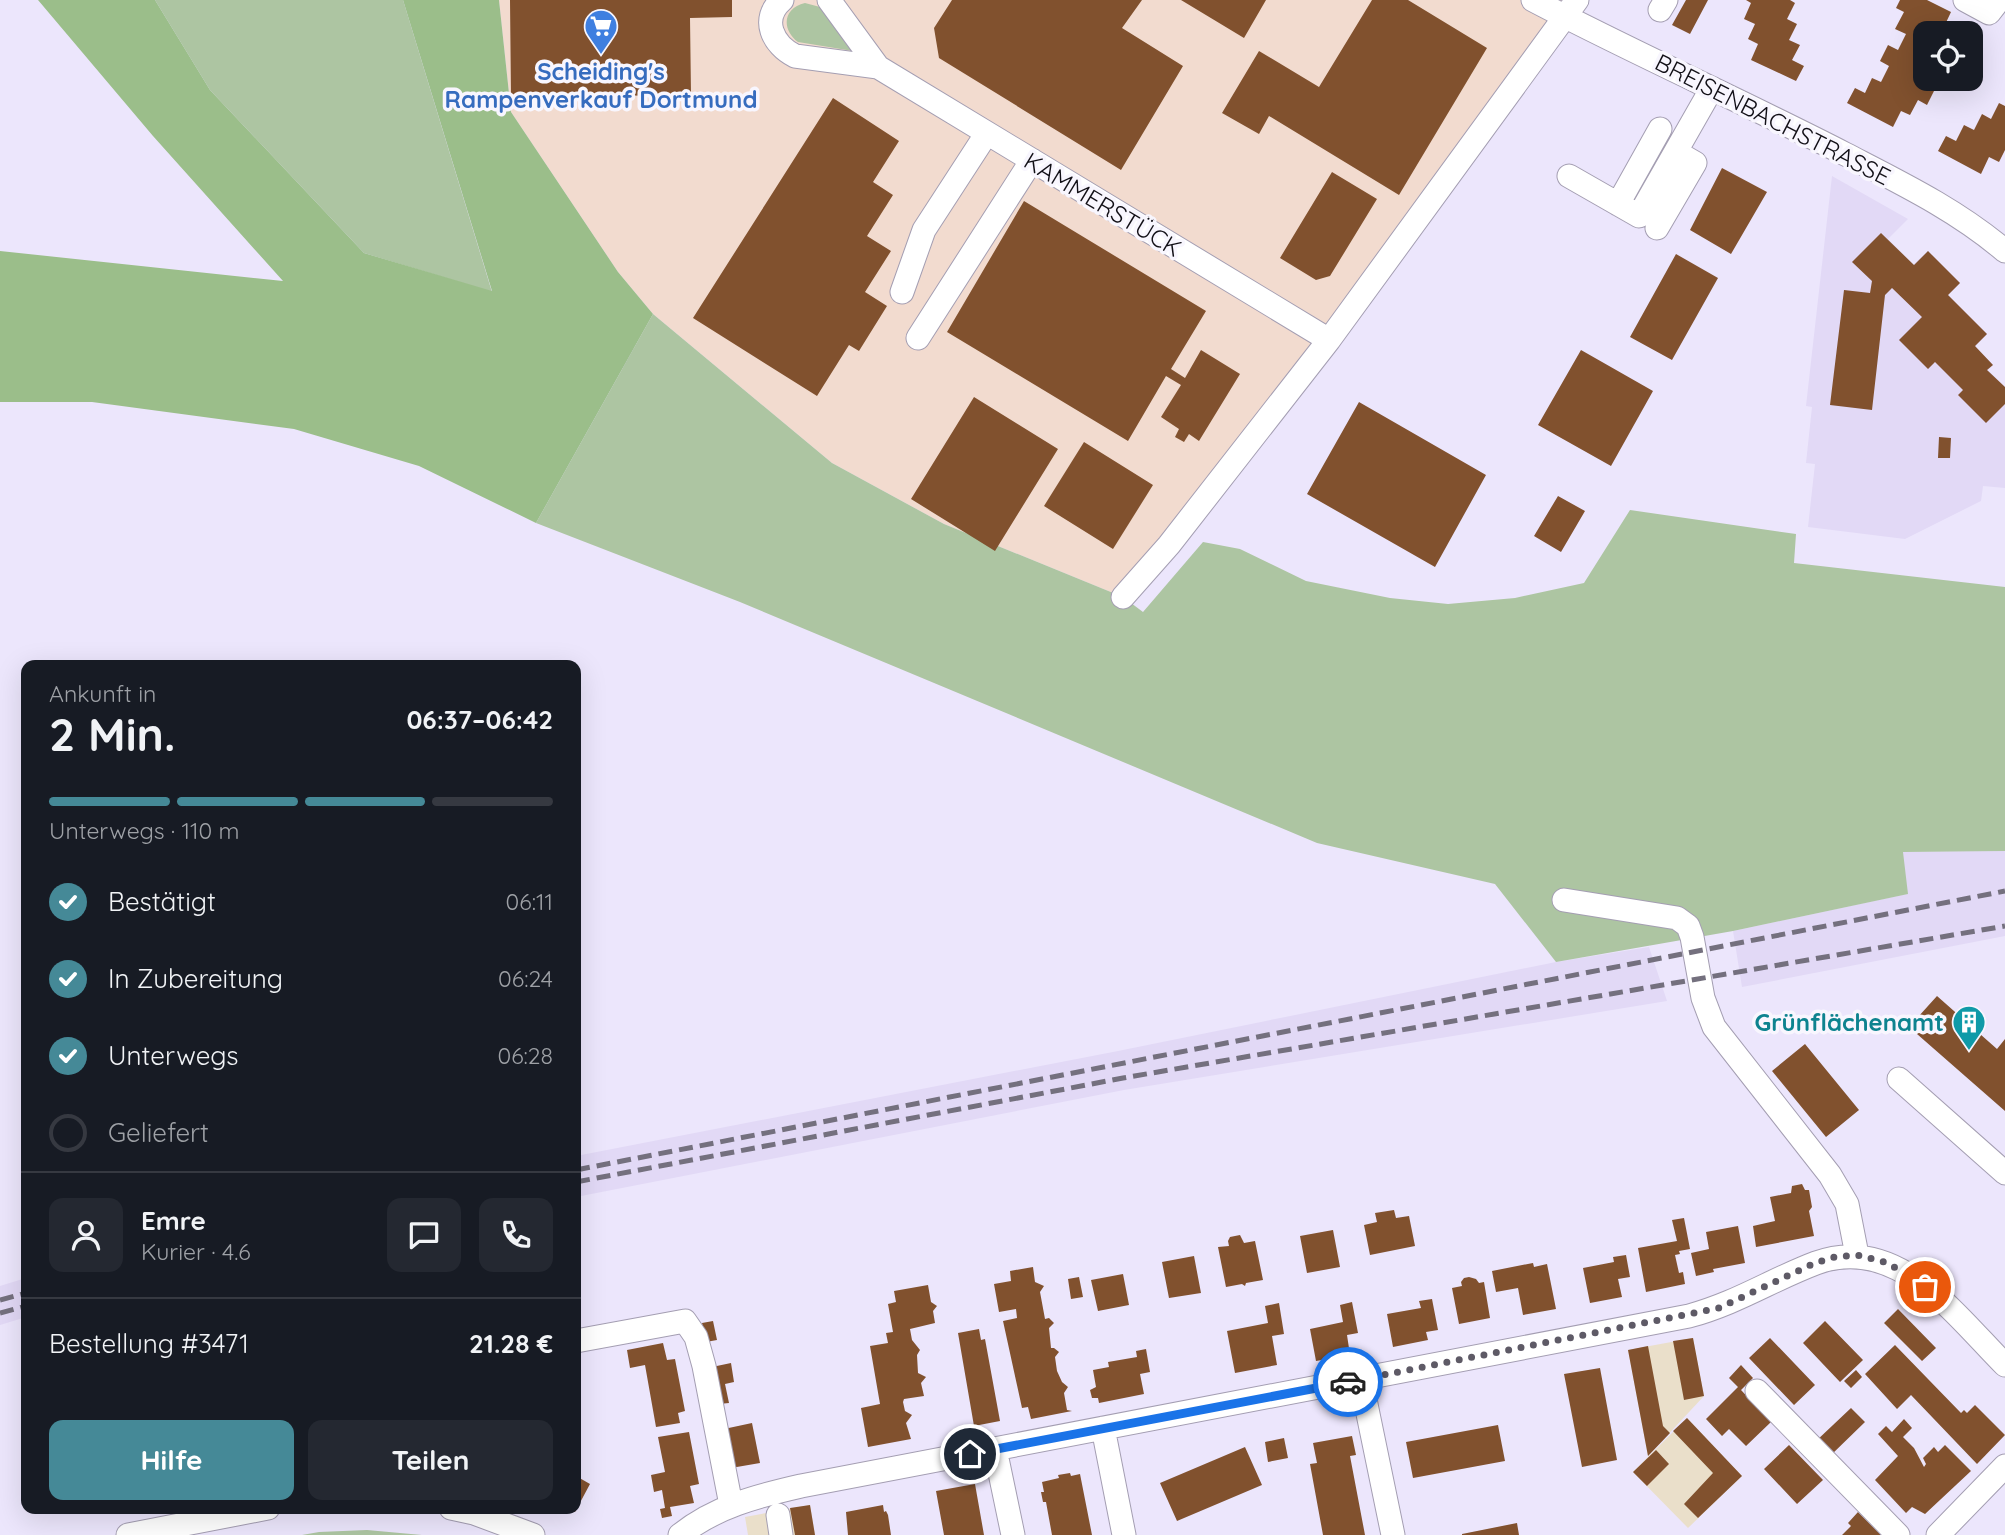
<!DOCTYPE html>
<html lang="de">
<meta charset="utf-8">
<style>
body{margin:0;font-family:Quicksand,sans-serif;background:#242831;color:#f1f3f6;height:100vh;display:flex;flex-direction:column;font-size:26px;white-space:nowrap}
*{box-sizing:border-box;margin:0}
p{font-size:23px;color:#9ea1a6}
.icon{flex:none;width:38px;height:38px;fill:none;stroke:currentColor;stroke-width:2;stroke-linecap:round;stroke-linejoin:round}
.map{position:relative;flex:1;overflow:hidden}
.side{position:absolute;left:21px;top:660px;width:560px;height:854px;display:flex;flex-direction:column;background:#171b24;border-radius:14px;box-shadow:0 7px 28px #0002}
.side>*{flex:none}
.tools{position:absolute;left:1913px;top:21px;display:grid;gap:14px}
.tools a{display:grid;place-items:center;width:70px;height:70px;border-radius:14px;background:#171b24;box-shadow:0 7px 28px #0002;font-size:35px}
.pin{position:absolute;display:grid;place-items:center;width:60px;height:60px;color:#fff;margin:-30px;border:4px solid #fff;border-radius:50%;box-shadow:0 2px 7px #0007}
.courier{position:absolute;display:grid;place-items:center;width:70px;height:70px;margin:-35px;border:5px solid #1a73e8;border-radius:50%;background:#fff;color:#222;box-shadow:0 2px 9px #0007}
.summary em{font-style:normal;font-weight:800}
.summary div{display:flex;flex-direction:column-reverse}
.summary{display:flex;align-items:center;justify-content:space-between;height:119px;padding:0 28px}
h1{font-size:46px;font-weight:800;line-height:52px}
.bar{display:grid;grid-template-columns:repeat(4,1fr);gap:10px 7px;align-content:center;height:84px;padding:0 28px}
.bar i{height:9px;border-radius:5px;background:#363941}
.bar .selected{background:#458997}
.bar p{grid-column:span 4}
.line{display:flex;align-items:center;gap:18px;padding:0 28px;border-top:2px solid #363941}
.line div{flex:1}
.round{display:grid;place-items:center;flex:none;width:74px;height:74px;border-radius:14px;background:#242831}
ol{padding:0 28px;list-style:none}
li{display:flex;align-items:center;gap:21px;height:77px}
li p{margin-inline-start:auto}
li .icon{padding:7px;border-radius:50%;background:#458997;color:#fff;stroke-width:4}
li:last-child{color:#9ea1a6}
li i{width:38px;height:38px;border:4px solid #363941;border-radius:50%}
.cta{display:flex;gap:14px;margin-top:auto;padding:14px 28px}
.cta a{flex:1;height:80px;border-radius:14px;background:#458997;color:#fff;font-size:28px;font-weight:800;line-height:80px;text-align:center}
.cta a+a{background:#242831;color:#f1f3f6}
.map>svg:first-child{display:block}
.commercial{fill:#f2dbcf}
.industrial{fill:#eadfca}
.built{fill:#e2d9f6}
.green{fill:#adc5a2}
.forest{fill:#9bbe8a}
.building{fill:#81512e}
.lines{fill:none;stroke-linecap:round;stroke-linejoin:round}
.minor-casing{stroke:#a49eb2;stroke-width:25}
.minor{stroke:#fff;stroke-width:23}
.rail{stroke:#74707e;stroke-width:5;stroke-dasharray:14 7;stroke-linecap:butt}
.done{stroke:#5e5a66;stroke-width:7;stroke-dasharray:0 12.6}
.route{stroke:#1a73e8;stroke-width:9}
.labels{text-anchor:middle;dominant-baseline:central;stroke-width:7;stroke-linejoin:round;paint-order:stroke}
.shop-label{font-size:24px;font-weight:bold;fill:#366cbe;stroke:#f8f6fe}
.street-label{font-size:24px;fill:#110f16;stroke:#f8f6fe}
.culture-label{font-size:24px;font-weight:bold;fill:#0d838f;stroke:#f8f6fe;text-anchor:end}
</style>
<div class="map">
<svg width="2005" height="1535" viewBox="0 0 2005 1535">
<rect width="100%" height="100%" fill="#ece6fc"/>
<path class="commercial" d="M499,0H1577L1123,597L944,524L832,463L653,314L618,272L511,112Z"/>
<path class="industrial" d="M1693,1338L1704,1396L1648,1456L1628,1350Z
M1687,1418L1742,1476L1688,1528L1633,1472Z
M810,1505L815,1535H748L745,1517Z"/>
<path class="built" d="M443,0H458L482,95L509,163L557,256L615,330L667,380L724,433L770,462L795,476L1250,682L1495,780L1601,814L1688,833L1764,845L1844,852L2005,851V936L1742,987L1733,931L1907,894L1905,872H1828L1745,866L1663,852L1565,828L1480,802L1372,758L1109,641L892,547L796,501L660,403L609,355L558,293L528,243L494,176L469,115L451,47Z
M1832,176L1908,219L1888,239L1913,265L1928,251L1960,283L1948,295L1987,334L1975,347L1993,365L1988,370L2005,387V488L1983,486L1981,501L1905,539L1808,527L1815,464L1806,463L1812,407L1806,406Z
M1649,947L1667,1001L1124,1090L576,1197V1156L1118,1051L1556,962Z
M26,1278V1317L0,1325V1286Z"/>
<path class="green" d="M155,0H403L492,292L364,253L210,90Z
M805,3L820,7L853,51L798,42C781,29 783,8 805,3Z
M653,314L832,463L944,524L1123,597L1143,612L1203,542L1240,549L1306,581L1390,598L1448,604L1515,598L1584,583L1630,510L1796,534L1794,563L2005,587V851L1903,852L1908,894L1733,931L1556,962L1495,884L1317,843L740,602L536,523Z
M367,1530L422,1535H302L319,1532Z"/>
<path class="forest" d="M38,0H155L210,90L364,253L492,291L403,0H499L511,112L618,272L653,314L536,523L419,466L294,429L92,402H0V251L283,281L153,136Z"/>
<path class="building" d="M510,0H732V17L690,18L691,95L511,97Z
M952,0H1142L1122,28L1183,66L1121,170L939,58L934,28Z
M1181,0H1266L1244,38Z
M1372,0H1408L1487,48L1399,195L1269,116L1259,134L1222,113L1259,51L1319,87Z
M1686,0H1708L1690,34L1672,25Z
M1746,0H1790L1795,3L1787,19L1797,24L1789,40L1800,45L1792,60L1804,66L1796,81L1751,60L1758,44L1748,39L1755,24L1744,19L1751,3Z
M1900,0H1927L1951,12L1942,31L1947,33H1925V79H1927L1925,83L1935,89L1927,105L1918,100L1910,115L1901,111L1893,127L1847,103L1855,88L1865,93L1872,78L1881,82L1889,66L1880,61L1888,45L1898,50L1906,34L1895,29L1904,12L1896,8Z
M833,98L899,141L873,182L893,195L867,236L891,251L865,292L887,306L859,351L849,345L817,396L693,318Z
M1999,103L2005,106V150L1999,162L1989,157L1981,174L1938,151L1946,136L1956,141L1964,125L1974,130L1982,114L1991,119Z
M1722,168L1767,192L1731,254L1690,230Z
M1332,172L1377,199L1330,276L1316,280L1280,258Z
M1024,201L1206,311L1171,369L1185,378L1201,350L1240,374L1199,441L1189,434L1184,442L1175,437L1179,429L1161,417L1181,385L1166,376L1128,441L947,332Z
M1881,233L1914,265L1928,251L1960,283L1948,295L1987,334L1975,346L1993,365L1987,370L2005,387V404L1986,423L1958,395L1963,390L1935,362L1928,369L1899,340L1922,317L1892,288L1885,295L1872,410L1830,405L1844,290L1870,293L1872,281L1852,262Z
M1676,254L1718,278L1672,360L1630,337Z
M1581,350L1653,391L1611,466L1538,425Z
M974,397L1058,449L995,551L911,499Z
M1359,402L1486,475L1435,567L1307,494Z
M1939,437L1951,438L1950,458H1938Z
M1084,442L1153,485L1113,549L1044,506Z
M1558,496L1585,511L1561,552L1534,536Z
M1937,996L1997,1049L2005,1039V1111L1909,1027Z
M1805,1044L1859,1110L1826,1137L1772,1071Z
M1802,1184L1805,1190H1809L1812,1207L1809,1211L1814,1236L1756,1247L1753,1226L1775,1221L1770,1197L1791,1193L1792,1186Z
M1394,1210L1396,1218L1409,1216L1415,1246L1370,1255L1364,1225L1377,1222L1375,1213Z
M1684,1218L1690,1249L1679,1251L1680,1254L1675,1255L1679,1273L1683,1272L1685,1284L1646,1292L1638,1248L1677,1241L1672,1220Z
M1738,1226L1745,1263L1713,1269L1714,1272L1696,1276L1691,1253L1709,1249L1706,1232Z
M1333,1230L1340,1267L1307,1273L1300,1236Z
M1240,1235L1244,1243L1255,1241L1263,1280L1246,1283L1245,1286L1242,1284L1226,1287L1218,1247L1229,1246L1228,1241L1230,1237Z
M1626,1255L1630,1277L1618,1279L1622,1297L1590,1303L1583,1268L1614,1262L1613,1257Z
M1194,1256L1201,1293L1169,1298L1162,1262Z
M1533,1263L1534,1267L1547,1264L1556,1309L1523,1315L1518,1288L1496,1292L1492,1271Z
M1033,1267L1035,1282L1044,1286L1040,1292L1045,1319L1049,1318L1054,1323L1049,1328L1051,1348H1054L1059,1352L1055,1357L1057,1371L1062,1382L1068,1387L1064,1393L1067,1410L1072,1411L1031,1419L1028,1407L1022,1408L1003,1321L1017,1318L1016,1309L999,1312L994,1284L1011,1281L1010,1271Z
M1123,1274L1129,1305L1098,1311L1091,1280Z
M1079,1277L1083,1297L1071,1299L1068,1279Z
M1469,1277L1476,1279L1479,1283L1484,1282L1490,1318L1459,1324L1452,1288L1462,1286L1461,1282L1464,1278Z
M928,1285L931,1302L937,1306L933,1311L935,1323L910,1329L912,1340L920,1350L917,1355L918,1373L926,1377L921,1383L924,1396L904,1399L903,1402L905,1411L912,1415L906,1423L911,1439L868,1447L861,1408L880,1404L870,1346L888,1343L886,1333L893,1332L888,1304L896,1302L894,1291Z
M1432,1299L1438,1330L1426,1332L1428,1340L1393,1347L1387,1314L1421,1308L1419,1301Z
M1352,1302L1358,1333L1347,1335L1350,1355L1316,1361L1310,1329L1343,1322L1340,1305Z
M1279,1303L1284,1334L1272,1336L1277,1365L1235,1373L1227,1331L1268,1323L1265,1306Z
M1898,1309L1936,1348L1922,1361L1884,1323Z
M713,1321L717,1340L706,1342L702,1323Z
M1825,1321L1863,1360L1840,1382L1803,1343Z
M979,1329L981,1340L985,1339L1000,1421L974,1426L958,1333Z
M1693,1338L1704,1396L1684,1400L1673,1341Z
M1770,1338L1815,1385L1794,1405L1749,1358Z
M663,1343L667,1360L675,1359L685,1411L678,1413L680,1423L656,1427L645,1365L630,1368L627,1350Z
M1895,1345L1961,1413L1964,1410L1967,1413L1975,1405L2005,1435L1977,1464L1911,1395L1897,1409L1865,1374Z
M1648,1346L1663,1426L1670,1433L1648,1456L1628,1350Z
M1146,1349L1150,1372L1140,1374L1144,1394L1099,1403L1098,1398H1092L1090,1390L1096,1387L1093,1370L1109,1367L1108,1362L1137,1357L1136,1351Z
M731,1363L734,1382L725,1384L729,1403L719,1404L712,1367Z
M1741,1365L1753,1378L1741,1390L1771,1422L1746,1446L1729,1429L1722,1436L1706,1419L1738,1387L1729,1378Z
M1600,1368L1617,1460L1582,1467L1564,1374Z
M1856,1370L1862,1377L1851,1388L1844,1381Z
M1851,1408L1865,1422L1829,1457L1815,1442Z
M1687,1418L1742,1476L1698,1518L1684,1504L1713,1473L1673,1431Z
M1904,1419L1912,1428L1903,1437L1914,1448L1924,1467L1926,1464L1923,1458L1934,1447L1938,1452L1945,1445L1971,1471L1925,1514L1912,1507L1906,1513L1875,1480L1898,1456L1878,1434L1886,1426L1892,1432Z
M752,1423L760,1463L731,1468L724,1429Z
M1498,1425L1505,1461L1413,1478L1406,1442Z
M689,1432L699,1484L690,1486L694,1503L670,1507L672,1516L662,1518L660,1509L665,1508L662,1490L654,1492L651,1475L665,1472L658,1437Z
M1352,1436L1356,1455L1350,1456L1365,1535H1323L1310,1464L1317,1463L1313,1443Z
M1284,1438L1288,1458L1268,1462L1265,1442Z
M1789,1445L1823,1480L1797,1504L1764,1469Z
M1245,1447L1262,1485L1177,1521L1160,1483Z
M1656,1450L1669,1464L1647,1486L1633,1472Z
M1070,1473L1071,1476L1080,1474L1092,1535H1052L1046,1502H1043L1041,1492H1044L1042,1482L1059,1478L1058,1475Z
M576,1476L590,1484L575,1512L568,1508H576Z
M975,1484L984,1535H944L936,1491Z
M810,1505L815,1535H795L790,1508Z
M883,1505L884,1512L886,1511L888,1515L891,1535H848L846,1512Z
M1858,1512L1881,1535H1842L1851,1526L1848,1523Z
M1517,1523L1519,1535H1462V1534Z"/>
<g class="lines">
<defs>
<path id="minor" d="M782,0C760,19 773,45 795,56L878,67
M829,0L878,67L1329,340
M1533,0C1636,54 1742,101 1845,154C1901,183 1957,210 2005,251
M1965,0L1989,13L1999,0
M1660,10L1666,0
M1569,176L1639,216L1712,88
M1618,204L1660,129
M1657,228L1695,163L1676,152
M902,292L924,230L987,133
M918,338L1032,160
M1123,597L1169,545L1329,340L1577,0
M1564,900L1677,918L1688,926L1692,937L1703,998L1714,1027L1830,1175L1847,1204L1857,1255
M1899,1079L2005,1173
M576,1341L685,1321L696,1337L704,1366L731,1505
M1361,1380L1393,1535
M1757,1391L1898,1535
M1103,1428L1124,1535
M995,1449L1013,1535
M451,1508L474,1513L533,1535
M778,1515L781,1535
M128,1535L268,1508
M680,1535C715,1507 757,1496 801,1486L1689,1316C1737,1303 1771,1280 1816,1263C1897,1233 1955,1315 2005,1365
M1938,1535L2005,1466"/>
</defs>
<use href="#minor" class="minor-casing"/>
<use href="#minor" class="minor"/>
<path class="rail" d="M576,1170L2005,891
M576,1182L1123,1078L2005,926
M0,1300L26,1293
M0,1313L26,1306"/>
</g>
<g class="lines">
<path class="done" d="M1348,1382L1719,1308L1815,1263L1835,1257L1857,1255L1888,1263L1925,1287"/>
<path class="route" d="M970,1454L1348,1382"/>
</g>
<defs>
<symbol id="supermarket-pin" viewBox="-11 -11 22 30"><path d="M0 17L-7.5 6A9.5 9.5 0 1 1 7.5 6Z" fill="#3f7fe0" stroke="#f8f6fe"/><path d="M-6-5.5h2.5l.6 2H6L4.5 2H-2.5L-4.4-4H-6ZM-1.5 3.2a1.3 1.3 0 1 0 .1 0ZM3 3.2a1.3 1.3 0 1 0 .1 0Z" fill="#fff"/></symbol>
<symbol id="building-pin" viewBox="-11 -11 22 30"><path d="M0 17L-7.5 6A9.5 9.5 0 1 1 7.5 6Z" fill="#0f9aa8" stroke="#f8f6fe"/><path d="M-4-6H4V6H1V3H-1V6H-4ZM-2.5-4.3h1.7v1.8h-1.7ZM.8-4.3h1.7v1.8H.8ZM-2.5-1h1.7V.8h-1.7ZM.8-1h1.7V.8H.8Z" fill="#fff"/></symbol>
</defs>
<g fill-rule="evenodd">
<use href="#supermarket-pin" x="582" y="7" width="38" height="52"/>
<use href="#building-pin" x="1950" y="1003" width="38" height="52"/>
</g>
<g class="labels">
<g class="shop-label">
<text x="601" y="71">Scheiding's<tspan x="601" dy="28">Rampenverkauf Dortmund</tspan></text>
</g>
<g class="street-label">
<text transform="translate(1773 119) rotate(27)">BREISENBACHSTRASSE</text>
<text transform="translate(1103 204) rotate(31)">KAMMERSTÜCK</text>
</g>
<g class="culture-label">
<text x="1944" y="1022">Grünflächenamt</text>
</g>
</g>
</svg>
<div class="tools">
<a><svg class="icon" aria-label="locate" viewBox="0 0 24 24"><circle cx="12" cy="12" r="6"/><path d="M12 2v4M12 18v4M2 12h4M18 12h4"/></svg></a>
</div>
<div class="pin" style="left:1925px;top:1287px;background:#ea580c"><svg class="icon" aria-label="bag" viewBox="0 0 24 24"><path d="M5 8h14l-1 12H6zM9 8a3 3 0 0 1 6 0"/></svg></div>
<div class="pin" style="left:970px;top:1454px;background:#1f2937"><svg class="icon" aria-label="home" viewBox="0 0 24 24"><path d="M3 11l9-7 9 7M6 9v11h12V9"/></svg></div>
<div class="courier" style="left:1348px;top:1382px"><svg class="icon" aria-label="car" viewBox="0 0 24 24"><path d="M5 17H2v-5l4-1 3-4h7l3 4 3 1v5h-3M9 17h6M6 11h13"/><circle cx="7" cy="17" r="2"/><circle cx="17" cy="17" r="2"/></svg></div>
<section class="side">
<div class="summary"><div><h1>2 Min.</h1><p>Ankunft in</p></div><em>06:37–06:42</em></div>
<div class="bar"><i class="selected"></i><i class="selected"></i><i class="selected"></i><i></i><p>Unterwegs · 110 m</p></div>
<ol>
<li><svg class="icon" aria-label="check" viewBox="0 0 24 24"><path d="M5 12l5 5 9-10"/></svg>Bestätigt<p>06:11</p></li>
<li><svg class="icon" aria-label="check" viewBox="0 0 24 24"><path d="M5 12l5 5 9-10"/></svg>In Zubereitung<p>06:24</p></li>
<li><svg class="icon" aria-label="check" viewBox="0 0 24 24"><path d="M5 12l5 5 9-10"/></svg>Unterwegs<p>06:28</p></li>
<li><i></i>Geliefert</li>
</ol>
<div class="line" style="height:126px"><a class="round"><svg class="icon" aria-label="person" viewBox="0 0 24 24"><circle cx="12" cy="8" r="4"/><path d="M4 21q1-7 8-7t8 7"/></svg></a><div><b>Emre</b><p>Kurier · 4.6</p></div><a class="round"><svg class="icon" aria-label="chat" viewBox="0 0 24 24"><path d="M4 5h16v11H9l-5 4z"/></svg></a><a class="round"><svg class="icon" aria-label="phone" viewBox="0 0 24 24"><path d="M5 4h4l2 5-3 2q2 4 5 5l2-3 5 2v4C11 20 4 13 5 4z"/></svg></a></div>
<div class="line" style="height:91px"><div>Bestellung #3471</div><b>21.28 €</b></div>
<div class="cta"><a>Hilfe</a><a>Teilen</a></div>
</section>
</div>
